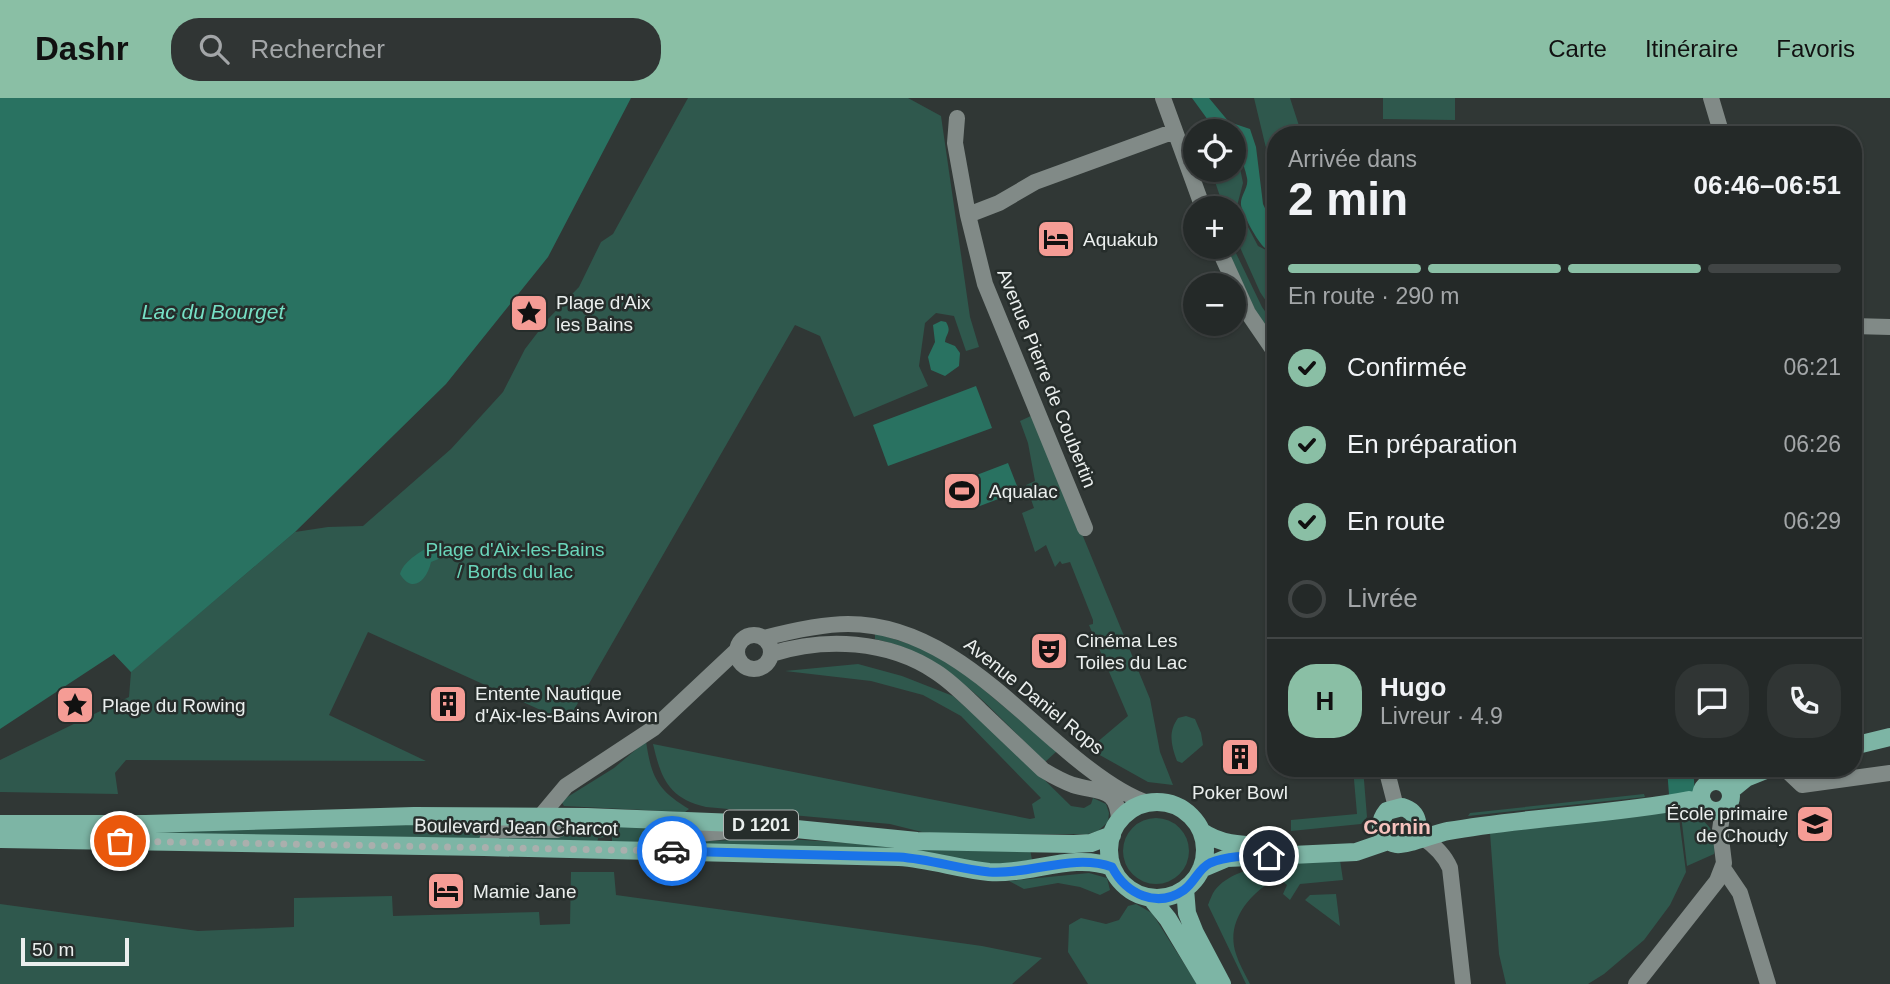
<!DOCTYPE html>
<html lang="fr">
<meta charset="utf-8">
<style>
body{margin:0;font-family:Arial,sans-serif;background:#303534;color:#f1f3f6;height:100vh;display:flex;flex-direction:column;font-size:26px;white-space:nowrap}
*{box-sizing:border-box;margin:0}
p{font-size:23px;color:#a3a6a8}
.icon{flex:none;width:38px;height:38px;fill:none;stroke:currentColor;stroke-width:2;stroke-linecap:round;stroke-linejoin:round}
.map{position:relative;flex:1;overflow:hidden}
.drawer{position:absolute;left:1267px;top:28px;width:595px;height:651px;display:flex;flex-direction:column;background:#242928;border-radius:28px;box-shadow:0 2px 5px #0004,0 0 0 2px #414545}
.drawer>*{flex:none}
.buttons{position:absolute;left:1183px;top:21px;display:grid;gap:14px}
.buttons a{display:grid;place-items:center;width:63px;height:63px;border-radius:50%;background:#242928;box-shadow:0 2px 5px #0004,0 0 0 2px #414545;font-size:35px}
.scale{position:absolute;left:21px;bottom:18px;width:108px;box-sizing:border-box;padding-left:7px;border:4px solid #ebefee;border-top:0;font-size:19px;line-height:24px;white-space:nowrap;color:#ebefee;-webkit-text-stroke:5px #262d2b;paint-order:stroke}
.pin{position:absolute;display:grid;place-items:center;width:60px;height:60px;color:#fff;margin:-30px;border:4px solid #fff;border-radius:50%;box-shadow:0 2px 7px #0007}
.courier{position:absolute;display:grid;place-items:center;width:70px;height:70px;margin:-35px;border:5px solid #1a73e8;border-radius:50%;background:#fff;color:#222;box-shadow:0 2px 9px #0007}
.headline em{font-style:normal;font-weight:800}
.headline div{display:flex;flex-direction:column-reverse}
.headline{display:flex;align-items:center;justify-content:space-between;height:119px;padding:0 21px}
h1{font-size:46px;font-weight:800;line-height:52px}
.bar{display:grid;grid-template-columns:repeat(4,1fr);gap:10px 7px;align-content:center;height:84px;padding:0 21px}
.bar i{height:9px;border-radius:5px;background:#414545}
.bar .selected{background:#8abfa5}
.bar p{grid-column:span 4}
.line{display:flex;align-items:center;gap:18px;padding:0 21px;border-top:2px solid #414545}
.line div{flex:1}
.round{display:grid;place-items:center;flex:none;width:74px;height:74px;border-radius:28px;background:#303534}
ol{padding:0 21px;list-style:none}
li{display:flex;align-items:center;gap:21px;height:77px}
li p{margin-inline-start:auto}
li .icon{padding:7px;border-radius:50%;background:#8abfa5;color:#111;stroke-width:4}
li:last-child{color:#a3a6a8}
li i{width:38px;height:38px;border:4px solid #414545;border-radius:50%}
header{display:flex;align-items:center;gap:42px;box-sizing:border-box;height:98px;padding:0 35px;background:#8abfa5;color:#111}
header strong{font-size:33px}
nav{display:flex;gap:38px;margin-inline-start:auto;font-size:24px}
.search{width:490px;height:63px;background:#303534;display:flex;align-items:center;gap:18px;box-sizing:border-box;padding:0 24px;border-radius:28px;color:#a3a6a8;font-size:26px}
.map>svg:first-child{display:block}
.green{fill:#2f584d}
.water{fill:#297261}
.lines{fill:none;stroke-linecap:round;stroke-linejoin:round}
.river{stroke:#297261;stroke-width:26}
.minor{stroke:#818a87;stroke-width:16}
.major{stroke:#7db5a5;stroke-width:18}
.done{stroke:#aaafad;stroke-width:7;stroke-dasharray:0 12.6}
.route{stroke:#1a73e8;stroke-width:9}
.labels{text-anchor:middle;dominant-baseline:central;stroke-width:5;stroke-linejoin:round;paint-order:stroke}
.shield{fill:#262d2b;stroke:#b0b5b4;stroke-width:2}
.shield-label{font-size:18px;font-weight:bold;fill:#ebefee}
.poi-label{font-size:19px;fill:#ebefee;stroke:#262d2b;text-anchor:start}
.street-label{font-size:19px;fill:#ebefee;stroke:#262d2b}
.park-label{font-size:19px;fill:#6ad5ba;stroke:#262d2b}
.water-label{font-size:21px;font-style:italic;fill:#76e0c5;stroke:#262d2b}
.neighbourhood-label{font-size:21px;font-weight:bold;fill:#f6c2bd;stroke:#262d2b}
</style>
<header>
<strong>Dashr</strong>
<div class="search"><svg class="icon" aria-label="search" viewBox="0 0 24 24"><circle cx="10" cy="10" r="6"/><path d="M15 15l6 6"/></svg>Rechercher</div>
<nav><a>Carte</a><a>Itinéraire</a><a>Favoris</a></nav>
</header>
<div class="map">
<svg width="1890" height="886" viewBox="0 0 1890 886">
<rect width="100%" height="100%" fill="#303735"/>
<path class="green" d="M688,0H908L941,18L970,219L979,249L966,253L954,218L936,215L925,225L919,268L928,288L854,319L820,238L795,227L567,624L368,534L329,617L426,663L126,662L115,675L118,696L0,694V662L129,599L131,574L114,556L155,553L295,434L328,429L363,428L451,351L503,294L525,251L548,221L579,189L601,144L613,136Z
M1254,0H1290L1302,37H1276V82L1272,75Z
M1383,0H1455V22L1383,21Z
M1234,53L1237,55L1243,85L1237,108L1258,148L1276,157V218L1260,194L1234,136V110H1224L1211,72H1234Z
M1226,149H1233L1262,209L1276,229V243L1256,214Z
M1033,317L1150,601L1160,654L1173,687L1148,684L1089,651L1128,618L1089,527L1093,526V522L1070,464L1062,466L1060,463L1055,469L1046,447L1035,454L1022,415L1034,410L1026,387L1035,383L1028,345L1020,323Z
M875,535L941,556L1057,653L1045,664C993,614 948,556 875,541Z
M858,566L902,578L953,598L1013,651L1071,708L1084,710L1091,706L1093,700L1106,706L1109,715L1108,724L1098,733L1088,736H950L922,734L890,726L706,709C668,700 661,680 653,646L1030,721L1035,720L1032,706L1041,700L961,618L923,597L871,583L785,573Z
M1186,618L1195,621L1201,635L1203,647L1182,665L1177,663C1171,647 1168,634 1178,620Z
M646,643C651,678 657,692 689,711L685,714L564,708L561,703L614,670Z
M1353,670H1363L1367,719L1361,726L1291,733V722L1357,716Z
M1644,696L1645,699L1468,718L1470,715Z
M1678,713L1686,774L1670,807L1644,842L1604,876L1588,886H1506L1499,856L1490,735Z
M1681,717C1704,717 1720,733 1714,756L1687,768Z
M1123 753a33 33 0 1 1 66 0a33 33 0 1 1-66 0Z
M544,724L480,744L150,739V732Z
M586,727H606V739L598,740L597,746L498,745L504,737Z
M619,728L665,730L645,739L639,747H612V734H619Z
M772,740L894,748L1030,751L1032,762L1007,768L658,748L669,741L712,743Z
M1340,762L1343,782L1300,786L1290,802L1283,796L1287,787L1278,780C1250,794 1225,824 1236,856C1239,866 1245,876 1250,886H1246L1208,807C1210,802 1212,796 1215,792C1238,762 1306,764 1340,762Z
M571,774H614L616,797L982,848L1042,860L1012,886H0V806L198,833L294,829V800L392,798L393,818L539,814L540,827L570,826Z
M1089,775L1107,780L1110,792L1100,797L1080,789L1058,785L1024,791L1009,783Z
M1336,796L1340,828L1305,802L1310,797Z
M1136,806L1152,815L1197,886H1088L1068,854L1069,827L1081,820L1106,826L1119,822L1128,808Z"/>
<path class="water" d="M0,0H631L548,159L446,286L295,434L131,574L114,556L0,631Z
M1192,0H1209L1229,24L1250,31L1256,49L1263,106L1276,134V154C1275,154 1266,151 1265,150C1258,145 1242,115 1241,107C1240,97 1249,90 1247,80C1244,63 1234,49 1234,33H1216Z
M941,223L946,224C952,234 946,235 945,244L955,248L960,255L959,268L945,278L931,272L928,259L935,244L933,227Z
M976,288L992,330L888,368L873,327Z
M1008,365L1019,393L972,411L961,383Z
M436,445L442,446L446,458L431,464C427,483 412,496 400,476C404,462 423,452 436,445Z"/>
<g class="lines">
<path class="river" d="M1680,670L1682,696"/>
<path class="minor" d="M1163,0L1203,110
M1711,0L1722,37
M957,20L955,45L968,117L985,186L1085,430
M968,117L999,105L1035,84L1175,33
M1218,149L1248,215L1276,256
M1853,228L1890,229
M737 554a17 17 0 1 1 34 0a17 17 0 1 1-34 0Z
M764,540C791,533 821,526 848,526C935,526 999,595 1060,647C1083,667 1120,696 1148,705
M771,556C825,539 888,542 936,574C953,585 966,599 981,613C1001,632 1022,652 1043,672C1053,678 1062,683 1073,687C1099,695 1118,688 1119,723
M1386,670L1396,709
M1784,670L1802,687L1890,675
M1712,684L1715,670
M540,719L566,688L654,630L737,552
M1422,739C1434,747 1444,756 1450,770L1463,886
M484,749L489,738L497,732H557L585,720
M646,753C657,730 688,737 709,735C722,734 736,732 749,729
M1723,770L1740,795L1768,886
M1636,886L1717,783L1724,765L1720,732L1723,711"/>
<path class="major" d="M1853,648L1890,639
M1701 698a15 15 0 1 1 30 0a15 15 0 1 1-30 0Z
M1730,693L1746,680L1771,670
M1109 752a48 48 0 1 1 96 0a48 48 0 1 1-96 0Z
M0,726H146L414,718L587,719L736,725L917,743L1074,746L1091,745L1112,737
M1201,733C1221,747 1243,747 1266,748
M0,741L484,749L899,759C930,761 959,771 989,774C1030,777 1073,754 1112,769
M1411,743C1422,730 1419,714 1402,709L1387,713C1377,725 1379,743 1396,746C1405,748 1436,735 1448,733C1528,719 1610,717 1689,702L1703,705
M1201,771L1227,760L1356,754L1388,743
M1185,791L1187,815L1195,835L1222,886
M1151,800L1168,821L1207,886"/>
</g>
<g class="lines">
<path class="done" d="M120,743L672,753"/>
<path class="route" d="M672,753L899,759C930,761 959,771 989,774C1030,777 1073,755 1112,769C1126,796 1157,811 1184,792C1195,784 1198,771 1210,765C1229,757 1250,758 1269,758"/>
</g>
<defs>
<symbol id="hotel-square" viewBox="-11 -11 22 22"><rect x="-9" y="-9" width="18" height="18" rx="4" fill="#f59c95" stroke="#262d2b"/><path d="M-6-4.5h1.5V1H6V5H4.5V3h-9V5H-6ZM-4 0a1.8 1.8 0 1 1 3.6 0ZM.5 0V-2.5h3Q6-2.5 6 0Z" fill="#111"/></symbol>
<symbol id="sight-square" viewBox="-11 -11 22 22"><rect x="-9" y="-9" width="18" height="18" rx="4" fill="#f59c95" stroke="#262d2b"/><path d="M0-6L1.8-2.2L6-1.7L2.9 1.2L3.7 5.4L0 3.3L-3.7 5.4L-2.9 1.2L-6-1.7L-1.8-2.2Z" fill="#111"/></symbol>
<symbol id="stadium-square" viewBox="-11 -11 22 22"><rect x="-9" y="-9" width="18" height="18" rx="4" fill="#f59c95" stroke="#262d2b"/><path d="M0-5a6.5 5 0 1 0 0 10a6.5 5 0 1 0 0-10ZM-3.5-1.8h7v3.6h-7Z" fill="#111"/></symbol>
<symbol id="theatre-square" viewBox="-11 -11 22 22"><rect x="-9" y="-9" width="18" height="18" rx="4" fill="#f59c95" stroke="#262d2b"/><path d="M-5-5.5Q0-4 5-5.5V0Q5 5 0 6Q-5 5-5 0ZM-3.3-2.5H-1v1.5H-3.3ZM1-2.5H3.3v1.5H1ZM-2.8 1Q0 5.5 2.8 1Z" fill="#111"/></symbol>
<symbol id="building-square" viewBox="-11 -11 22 22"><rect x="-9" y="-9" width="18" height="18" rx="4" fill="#f59c95" stroke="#262d2b"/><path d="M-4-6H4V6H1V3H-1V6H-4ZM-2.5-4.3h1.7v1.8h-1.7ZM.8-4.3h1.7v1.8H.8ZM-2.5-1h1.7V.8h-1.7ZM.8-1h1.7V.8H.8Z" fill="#111"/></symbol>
<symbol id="school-square" viewBox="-11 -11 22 22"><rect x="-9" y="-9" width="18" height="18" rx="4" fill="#f59c95" stroke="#262d2b"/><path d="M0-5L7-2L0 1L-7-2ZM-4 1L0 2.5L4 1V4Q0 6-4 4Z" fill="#111"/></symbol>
</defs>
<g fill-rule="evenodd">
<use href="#hotel-square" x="1034" y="119" width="44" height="44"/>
<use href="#sight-square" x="507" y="193" width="44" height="44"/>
<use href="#stadium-square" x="940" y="371" width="44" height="44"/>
<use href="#theatre-square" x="1027" y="531" width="44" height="44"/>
<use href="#building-square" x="426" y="584" width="44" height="44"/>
<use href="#sight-square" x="53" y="585" width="44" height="44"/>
<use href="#building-square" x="1218" y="637" width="44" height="44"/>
<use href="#school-square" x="1793" y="704" width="44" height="44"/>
<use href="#hotel-square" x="424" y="771" width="44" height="44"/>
</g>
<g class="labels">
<rect class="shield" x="724" y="712.5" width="74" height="29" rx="5"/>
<g class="shield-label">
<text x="761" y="727">D 1201</text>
</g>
<g class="poi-label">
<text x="1083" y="141">Aquakub</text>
<text x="556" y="204">Plage d'Aix<tspan x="556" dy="22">les Bains</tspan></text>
<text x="989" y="393">Aqualac</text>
<text x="1076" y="542">Cinéma Les<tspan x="1076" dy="22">Toiles du Lac</tspan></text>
<text x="475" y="595">Entente Nautique<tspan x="475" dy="22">d'Aix-les-Bains Aviron</tspan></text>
<text x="102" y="607">Plage du Rowing</text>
<text x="1240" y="694" text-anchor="middle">Poker Bowl</text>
<text x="1788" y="715" text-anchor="end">École primaire<tspan x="1788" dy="22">de Choudy</tspan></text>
<text x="473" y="793">Mamie Jane</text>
</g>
<g class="street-label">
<text transform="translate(1047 280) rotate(68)">Avenue Pierre de Coubertin</text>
<text transform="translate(1034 598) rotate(39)">Avenue Daniel Rops</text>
<text transform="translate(516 729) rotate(1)">Boulevard Jean Charcot</text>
</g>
<g class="park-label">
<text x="515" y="451">Plage d'Aix-les-Bains<tspan x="515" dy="22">/ Bords du lac</tspan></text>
</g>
<g class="water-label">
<text x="213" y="213">Lac du Bourget</text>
</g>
<g class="neighbourhood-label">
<text x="1397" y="728">Cornin</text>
</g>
</g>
</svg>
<div class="buttons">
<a><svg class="icon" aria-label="locate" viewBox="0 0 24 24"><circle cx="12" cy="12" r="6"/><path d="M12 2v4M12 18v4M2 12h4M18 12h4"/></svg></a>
<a>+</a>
<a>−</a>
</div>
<div class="scale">50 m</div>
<div class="pin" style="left:120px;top:743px;background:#ea580c"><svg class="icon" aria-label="bag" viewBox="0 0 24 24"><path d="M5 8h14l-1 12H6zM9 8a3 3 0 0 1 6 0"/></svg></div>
<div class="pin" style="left:1269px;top:758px;background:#1f2937"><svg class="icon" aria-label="home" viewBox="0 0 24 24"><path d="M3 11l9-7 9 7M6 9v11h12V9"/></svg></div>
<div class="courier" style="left:672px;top:753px"><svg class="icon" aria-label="car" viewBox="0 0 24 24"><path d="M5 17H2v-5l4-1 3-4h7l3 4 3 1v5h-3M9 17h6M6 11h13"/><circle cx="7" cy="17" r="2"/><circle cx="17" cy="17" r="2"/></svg></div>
<section class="drawer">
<div class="headline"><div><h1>2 min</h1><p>Arrivée dans</p></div><em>06:46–06:51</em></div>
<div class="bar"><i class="selected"></i><i class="selected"></i><i class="selected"></i><i></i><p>En route · 290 m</p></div>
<ol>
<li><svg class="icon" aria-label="check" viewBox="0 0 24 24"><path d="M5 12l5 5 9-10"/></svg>Confirmée<p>06:21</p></li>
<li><svg class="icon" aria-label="check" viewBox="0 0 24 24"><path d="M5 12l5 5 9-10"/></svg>En préparation<p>06:26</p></li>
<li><svg class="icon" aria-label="check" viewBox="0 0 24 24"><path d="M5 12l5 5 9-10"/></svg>En route<p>06:29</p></li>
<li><i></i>Livrée</li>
</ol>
<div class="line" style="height:126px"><b class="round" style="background:#8abfa5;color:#111">H</b><div><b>Hugo</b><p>Livreur · 4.9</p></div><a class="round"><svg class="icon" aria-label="chat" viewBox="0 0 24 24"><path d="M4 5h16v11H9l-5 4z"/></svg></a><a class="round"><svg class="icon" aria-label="phone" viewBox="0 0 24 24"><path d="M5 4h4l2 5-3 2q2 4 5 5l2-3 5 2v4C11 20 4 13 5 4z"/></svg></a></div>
</section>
</div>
